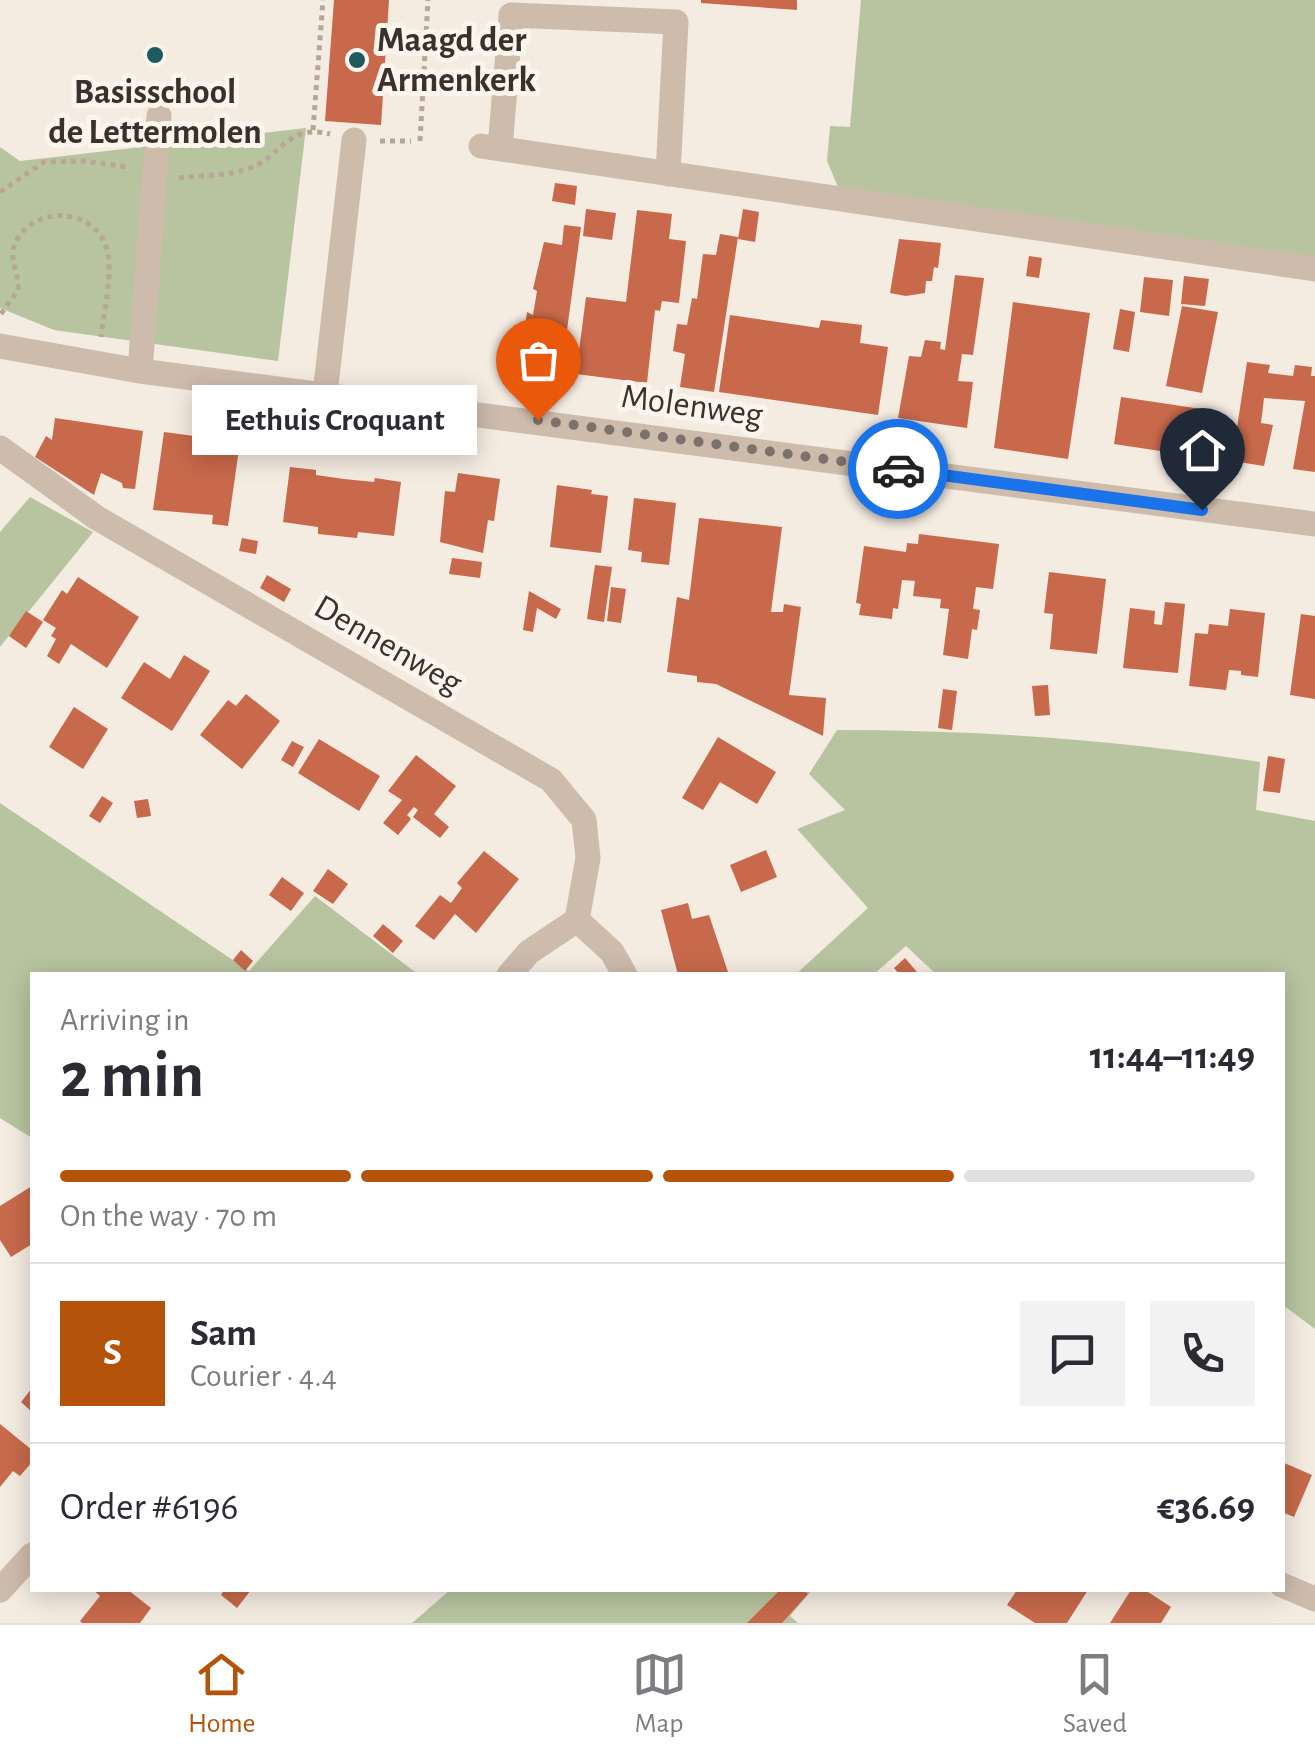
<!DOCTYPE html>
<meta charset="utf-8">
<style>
body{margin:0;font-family:"Alegreya Sans",sans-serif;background:#f2f2f3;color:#2b2b33;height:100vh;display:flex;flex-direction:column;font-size:38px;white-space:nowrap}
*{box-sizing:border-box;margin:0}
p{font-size:32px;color:#7c7c81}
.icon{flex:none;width:55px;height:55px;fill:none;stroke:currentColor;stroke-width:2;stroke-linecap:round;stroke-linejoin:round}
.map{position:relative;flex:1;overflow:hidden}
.drawer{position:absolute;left:30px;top:972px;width:1255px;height:620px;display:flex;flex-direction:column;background:#fff;border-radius:0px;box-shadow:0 5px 25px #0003}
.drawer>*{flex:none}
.pin{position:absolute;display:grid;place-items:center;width:85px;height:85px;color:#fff;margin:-102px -42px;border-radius:50% 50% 50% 0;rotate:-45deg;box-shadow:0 0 10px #0007}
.pin .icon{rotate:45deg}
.courier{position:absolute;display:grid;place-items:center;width:100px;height:100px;margin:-50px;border:8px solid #1a73e8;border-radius:50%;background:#fff;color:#222;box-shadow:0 2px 12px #0007}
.bubble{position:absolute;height:70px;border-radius:0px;background:#fff;box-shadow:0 5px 25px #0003;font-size:32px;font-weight:700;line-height:70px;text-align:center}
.overview em{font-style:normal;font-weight:700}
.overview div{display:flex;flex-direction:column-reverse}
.overview{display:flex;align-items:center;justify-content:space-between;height:170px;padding:0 30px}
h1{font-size:65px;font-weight:700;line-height:75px}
.bar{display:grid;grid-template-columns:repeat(4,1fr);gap:15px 10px;align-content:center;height:120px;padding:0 30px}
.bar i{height:12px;border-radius:8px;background:#e1e1e2}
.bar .active{background:#b45309}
.bar p{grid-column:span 4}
.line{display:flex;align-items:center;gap:25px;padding:0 30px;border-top:2px solid #e1e1e2}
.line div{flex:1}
.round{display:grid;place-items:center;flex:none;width:105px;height:105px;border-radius:0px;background:#f2f2f3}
.dock{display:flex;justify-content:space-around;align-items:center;height:140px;border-top:2px solid #e1e1e2;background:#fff;font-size:28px;color:#7c7c81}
.dock a{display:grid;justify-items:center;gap:5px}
.dock .active{color:#b45309}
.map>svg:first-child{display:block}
.green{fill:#b8c4a0}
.building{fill:#c8694b}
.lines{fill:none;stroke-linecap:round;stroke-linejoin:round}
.path{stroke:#b9a596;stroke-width:5;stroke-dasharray:5 5;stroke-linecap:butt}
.minor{stroke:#cdbbac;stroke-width:25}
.done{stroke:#7c716b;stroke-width:10;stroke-dasharray:0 18}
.route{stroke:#1a73e8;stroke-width:12}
.poi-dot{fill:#1f5a5e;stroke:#fbf5ee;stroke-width:4}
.labels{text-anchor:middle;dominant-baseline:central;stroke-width:10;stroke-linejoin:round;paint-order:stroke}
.poi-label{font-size:35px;font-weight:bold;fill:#3b302b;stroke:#fbf5ee;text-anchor:start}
.street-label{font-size:35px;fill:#3b302b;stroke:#fbf5ee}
</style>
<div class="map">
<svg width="1315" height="1623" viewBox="0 0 1315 1623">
<rect width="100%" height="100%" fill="#f4ebe1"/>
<path class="green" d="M861,0H1315V264L838,187L827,161L830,126L850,127Z
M306,128L278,361L54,330L0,308V147L20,161Z
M30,497L93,532L0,647V532Z
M837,730C978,730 1122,740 1260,762L1256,810L1315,821V1329L1283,1305L1282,975H937L906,946L873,975H795L868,908L797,829L845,810L809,774Z
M0,803L249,971L315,896L419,975H32V1138L0,1118Z
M450,1590H812L790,1616L798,1623H412Z"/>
<path class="building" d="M334,0H389L381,125L325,121Z
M701,0H797V10L701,3Z
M555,183L577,186L575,205L552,201Z
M586,209L616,213L612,240L583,236Z
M743,209L759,212L755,242L738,239Z
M637,210L672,214L669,239L686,241L679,303L662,301L660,311L655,310L647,383L576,374L586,297L626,302Z
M564,225L581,227L564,352L551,350L550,360L537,358L535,368L508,364L514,325L525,327L527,312L533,315L537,291L533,289L544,242L562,245Z
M720,234L738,237L714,392L680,387L685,354L673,351L677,324L687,325L692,298L697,299L703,254L716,255Z
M899,239L941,243L938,268L934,267L932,281H926L925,293L906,296L890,293Z
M1029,256L1042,258L1039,278L1026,276Z
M955,275L984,278L973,355L962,354L958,381L973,382L967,428L898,418L909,356L921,357L925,340L941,342L940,349L945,350Z
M1184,276L1209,279L1205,306L1181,304Z
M1144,277L1173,280L1169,316L1140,312Z
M1013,302L1090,313L1068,459L994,448Z
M1182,306L1218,312L1202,393L1166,386Z
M1120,309L1135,312L1129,352L1113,349Z
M730,315L819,328L821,320L862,325L860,343L888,347L878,415L719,392Z
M1247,362L1270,365L1268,373L1293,376L1295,365L1312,367L1311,376H1315V472L1293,469L1305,401L1264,398L1261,423L1273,425L1264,466L1232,461Z
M1121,397L1208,410L1200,457L1114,444Z
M55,418L143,431L135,489L123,488L122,483L101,473L94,495L35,457L46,436L52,440Z
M164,432L240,442L228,526L212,524L213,515L153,510Z
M290,467L316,470V475L344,479L374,482L375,478L401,482L394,536L358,532L357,538L318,534V527L283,522Z
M458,473L500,479L494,521L488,520L483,553L440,542L445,491L455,492Z
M557,485L592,490L591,494L608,496L601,553L550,547Z
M634,498L676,503L669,565L641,562L642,552L628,550Z
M699,518L782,527L771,612H783L784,604L801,607L789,695L826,698L823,736L716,684L697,682V676L667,672L677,597L689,600Z
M919,534L999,544L993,589L976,587L973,609L980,610L977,630L972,629L968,659L943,655L949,609L940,608L941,599L913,596L915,581L902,580L898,609L893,608L892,619L859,615L861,604L856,603L864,546L906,552L907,543L918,544Z
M242,538L258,541L256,554L239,551Z
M452,558L482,562L480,578L449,574Z
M595,565L612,567L604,622L587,619Z
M1049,572L1106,579L1097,654L1050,649L1053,614L1044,613Z
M267,575L291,589L284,602L260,588Z
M78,577L139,617L107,668L71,644L59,664L47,656L56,639L51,636L56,628L43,620L62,590L67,594Z
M611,587L626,589L621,623L607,621Z
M529,591L561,609L556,619L537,608L533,632L523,630Z
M1165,602L1185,604L1178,673L1123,668L1130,608L1155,611L1154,624L1162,625Z
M1230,609L1265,613L1258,677L1241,675V671L1229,670L1226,690L1189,686L1195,633L1208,634L1209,624L1228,626Z
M26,611L43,622L26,648L9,636Z
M1301,614L1315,616V699L1290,695Z
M184,655L210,671L172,731L121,698L144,662L170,679Z
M1048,685L1050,715L1035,716L1032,686Z
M943,689L957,691L952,730L938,728Z
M246,694L280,721L242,769L200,735L228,700L236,706Z
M74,707L108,729L83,769L49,747Z
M718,737L776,772L757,804L720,782L703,810L682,798Z
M319,739L380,776L359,811L298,773Z
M292,741L304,747L293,767L281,760Z
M416,755L456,786L434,814L449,827L440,838L413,817L418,810L414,807L407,815L411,819L398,835L383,823L402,800L388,791Z
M1268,756L1285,759L1280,793L1263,791Z
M102,796L113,803L100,823L89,816Z
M148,799L151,816L137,818L134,801Z
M766,850L777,877L741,892L730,865Z
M484,851L519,879L476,933L455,914L434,940L415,926L440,895L451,903L462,888L457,883Z
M328,869L348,884L333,904L313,891Z
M282,877L304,893L291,911L269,895Z
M688,903L692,919L709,915L729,975H678L661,910Z
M383,924L403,941L393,953L373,936Z
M241,950L253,961L245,971L233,960Z
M905,958L917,972L913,975H900L894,968Z
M32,1186V1244L11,1257L0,1240V1206Z
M32,1388V1412L21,1402Z
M0,1424L32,1450V1462L20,1476L13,1471L0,1487Z
M1282,1462L1312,1475L1294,1517L1282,1512Z
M93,1590H128L151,1608L140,1623H82L80,1621L100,1596Z
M224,1590H251L237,1608L221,1595Z
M780,1590H803L808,1594L782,1623H747Z
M1017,1590H1088L1067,1623H1035L1007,1605Z
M1131,1590H1145L1171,1607L1161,1623H1110Z"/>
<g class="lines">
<path class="path" d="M313,130L323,0
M380,141H411
M420,141L428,0
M179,178C200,175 224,176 244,170C280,161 284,123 330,134
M0,192L44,162L84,161L127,167
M1,314L18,290C20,274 8,259 15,244C31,204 97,207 107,250C113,276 104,310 101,337"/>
<path class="minor" d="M481,146L1315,269
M500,149L511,15L676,22L668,174
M0,346L140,371L1315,524
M140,371L159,116
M325,394L354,140
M0,448L97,518L551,780L584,820L588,858L577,920
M577,920L612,952L625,975
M509,975L529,952L577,920
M1282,1585L1315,1599
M0,1590L32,1555"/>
</g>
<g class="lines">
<path class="done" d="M538,420L898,469"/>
<path class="route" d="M898,469L1202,510"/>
</g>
<g class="poi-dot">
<circle cx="155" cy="55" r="10"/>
<circle cx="357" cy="60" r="10"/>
</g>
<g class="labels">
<g class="poi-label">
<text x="377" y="40">Maagd der<tspan x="377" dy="40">Armenkerk</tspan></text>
<text x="155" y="92" text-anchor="middle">Basisschool<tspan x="155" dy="40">de Lettermolen</tspan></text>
</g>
<g class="street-label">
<text transform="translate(692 406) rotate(8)">Molenweg</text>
<text transform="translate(388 645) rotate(30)">Dennenweg</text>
</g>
</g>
</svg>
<div class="pin" style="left:538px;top:420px;background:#ea580c"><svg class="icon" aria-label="bag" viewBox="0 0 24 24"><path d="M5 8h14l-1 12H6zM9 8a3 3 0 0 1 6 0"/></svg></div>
<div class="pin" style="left:1202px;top:510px;background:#1f2937"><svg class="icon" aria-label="home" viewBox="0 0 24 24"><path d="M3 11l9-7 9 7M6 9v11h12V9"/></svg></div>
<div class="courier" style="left:898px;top:469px"><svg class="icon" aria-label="car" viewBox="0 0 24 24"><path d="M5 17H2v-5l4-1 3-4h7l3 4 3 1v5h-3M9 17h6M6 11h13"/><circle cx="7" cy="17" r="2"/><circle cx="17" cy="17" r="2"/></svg></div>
<div class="bubble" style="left:192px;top:385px;width:285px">Eethuis Croquant</div>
<section class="drawer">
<div class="overview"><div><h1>2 min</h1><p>Arriving in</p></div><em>11:44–11:49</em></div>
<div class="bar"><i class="active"></i><i class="active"></i><i class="active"></i><i></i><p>On the way · 70 m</p></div>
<div class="line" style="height:180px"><b class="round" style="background:#b45309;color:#fff">S</b><div><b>Sam</b><p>Courier · 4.4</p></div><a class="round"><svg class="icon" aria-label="chat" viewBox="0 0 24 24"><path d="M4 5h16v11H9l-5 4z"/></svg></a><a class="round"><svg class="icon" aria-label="phone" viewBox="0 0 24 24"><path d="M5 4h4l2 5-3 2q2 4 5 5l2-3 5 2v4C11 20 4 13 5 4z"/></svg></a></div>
<div class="line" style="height:130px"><div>Order #6196</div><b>€36.69</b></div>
</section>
</div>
<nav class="dock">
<a class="active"><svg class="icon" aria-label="home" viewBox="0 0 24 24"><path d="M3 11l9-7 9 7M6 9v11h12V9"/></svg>Home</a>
<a><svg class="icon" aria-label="map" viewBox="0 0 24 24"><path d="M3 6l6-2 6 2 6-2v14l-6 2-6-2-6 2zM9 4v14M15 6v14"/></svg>Map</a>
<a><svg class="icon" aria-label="saved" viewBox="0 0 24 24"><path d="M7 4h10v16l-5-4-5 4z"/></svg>Saved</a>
</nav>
